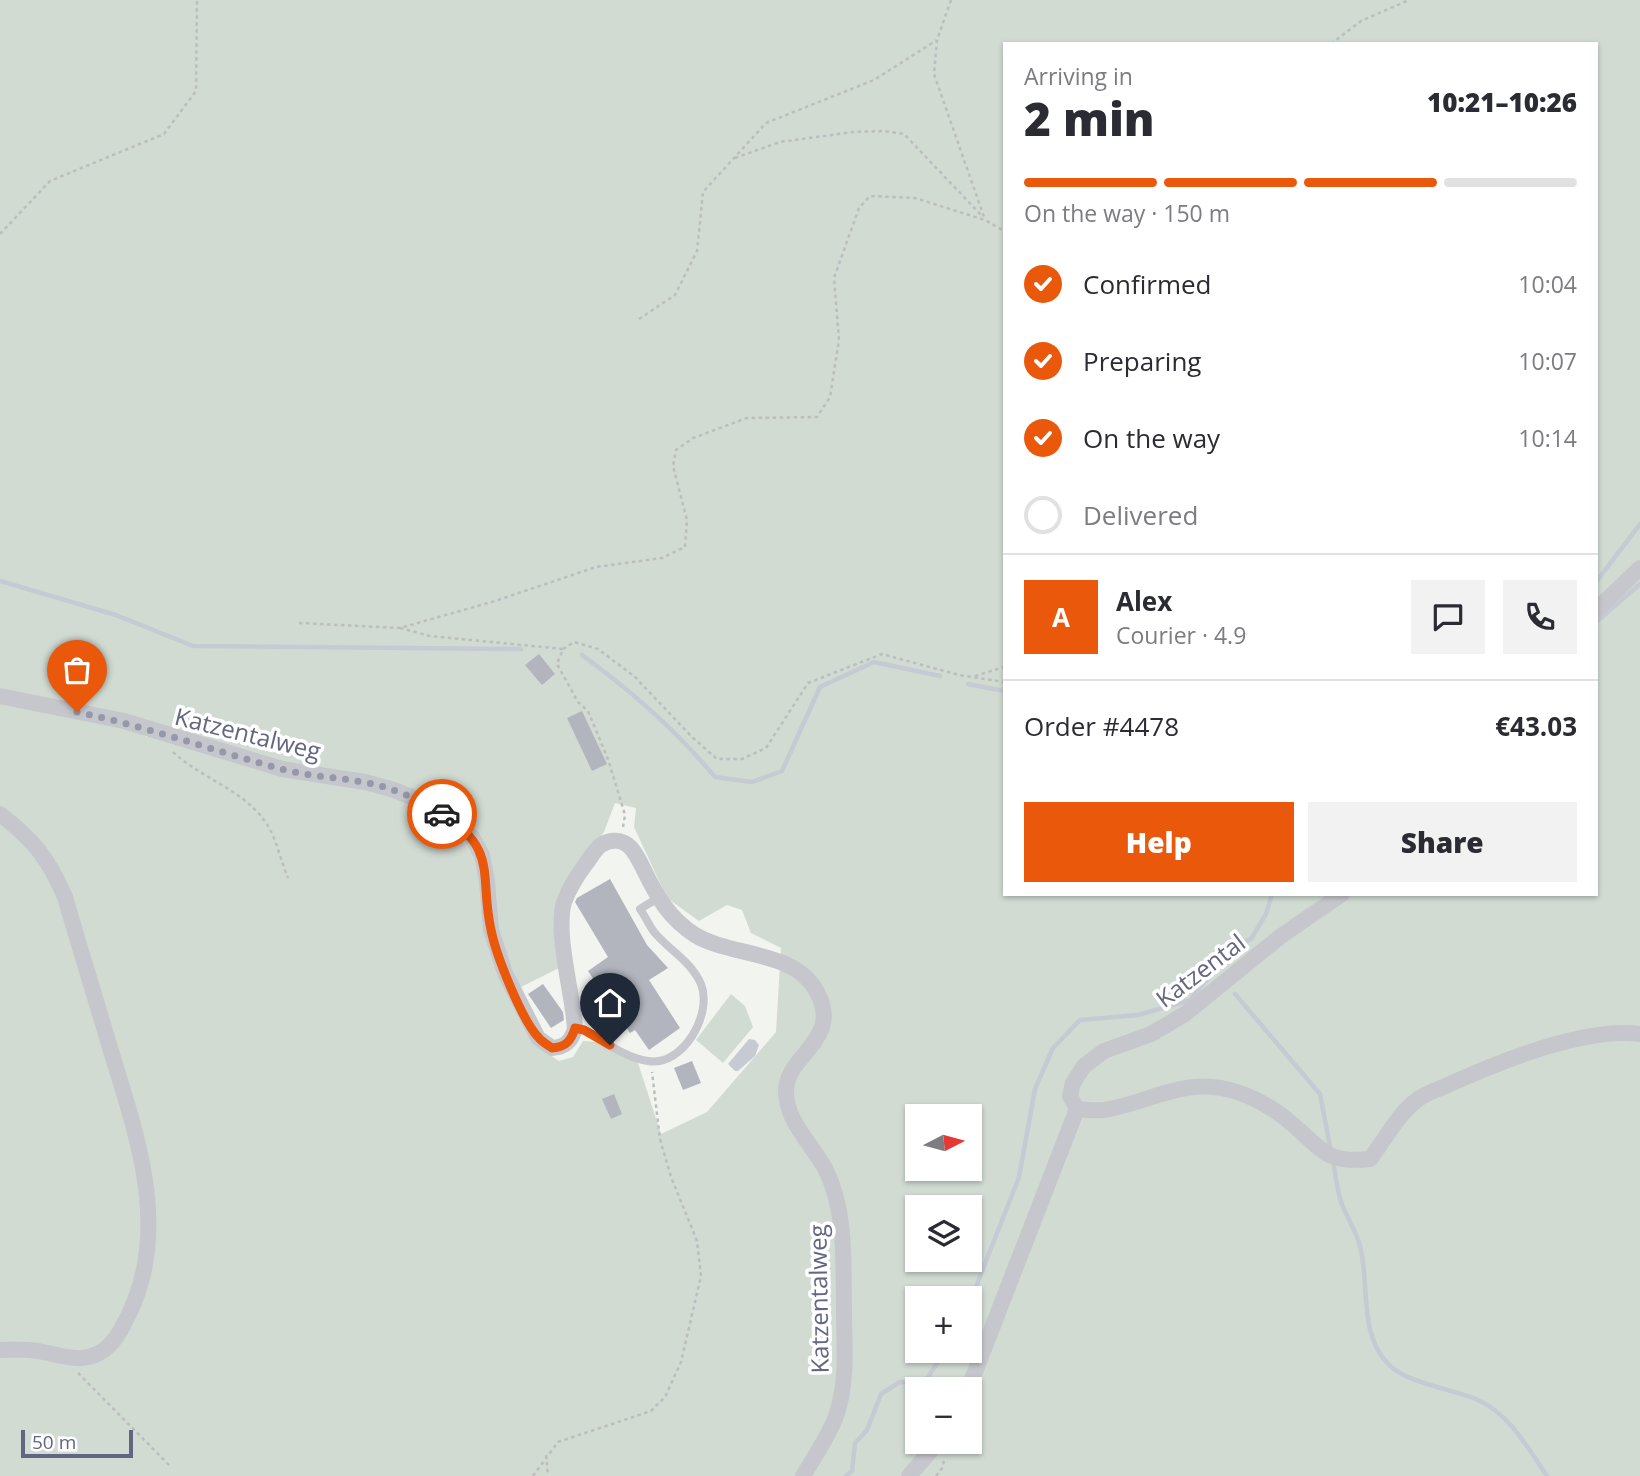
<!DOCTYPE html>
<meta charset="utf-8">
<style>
body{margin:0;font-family:"Open Sans",sans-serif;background:#f2f2f3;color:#2b2b33;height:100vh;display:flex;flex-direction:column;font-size:26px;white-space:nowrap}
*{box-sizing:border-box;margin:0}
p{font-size:23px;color:#7c7c81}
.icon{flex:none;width:38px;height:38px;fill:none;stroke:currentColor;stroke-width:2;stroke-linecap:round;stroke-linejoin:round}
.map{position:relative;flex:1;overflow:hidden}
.sheet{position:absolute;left:1003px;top:42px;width:595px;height:854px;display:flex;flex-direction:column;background:#fff;border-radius:0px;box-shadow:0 2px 5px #0004}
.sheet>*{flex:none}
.needle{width:46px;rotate:84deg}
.buttons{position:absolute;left:905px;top:1104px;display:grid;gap:14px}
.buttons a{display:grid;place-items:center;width:77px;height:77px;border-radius:0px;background:#fff;box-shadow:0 2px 5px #0004;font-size:35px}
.scale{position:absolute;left:21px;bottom:18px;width:112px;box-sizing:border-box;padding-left:7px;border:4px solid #626682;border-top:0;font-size:19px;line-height:24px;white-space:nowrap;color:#626682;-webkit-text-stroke:5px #fff;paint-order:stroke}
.pin{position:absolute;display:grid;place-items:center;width:60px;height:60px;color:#fff;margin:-72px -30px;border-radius:50% 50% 50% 0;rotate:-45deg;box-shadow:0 0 7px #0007}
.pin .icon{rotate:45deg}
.courier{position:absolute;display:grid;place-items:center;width:70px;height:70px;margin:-35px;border:5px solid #ea580c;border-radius:50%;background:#fff;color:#222;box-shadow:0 2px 9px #0007}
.overview em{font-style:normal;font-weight:800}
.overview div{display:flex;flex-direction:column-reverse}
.overview{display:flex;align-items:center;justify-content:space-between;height:119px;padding:0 21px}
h1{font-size:46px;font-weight:800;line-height:52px}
.bar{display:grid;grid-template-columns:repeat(4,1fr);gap:10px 7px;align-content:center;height:84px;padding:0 21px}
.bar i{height:9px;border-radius:5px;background:#e1e1e2}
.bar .current{background:#ea580c}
.bar p{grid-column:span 4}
.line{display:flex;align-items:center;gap:18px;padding:0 21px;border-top:2px solid #e1e1e2}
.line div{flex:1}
.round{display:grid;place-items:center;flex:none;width:74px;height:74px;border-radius:0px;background:#f2f2f3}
ol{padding:0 21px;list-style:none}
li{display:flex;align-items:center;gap:21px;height:77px}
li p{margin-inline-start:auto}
li .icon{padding:7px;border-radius:50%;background:#ea580c;color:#fff;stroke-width:4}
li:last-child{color:#7c7c81}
li i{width:38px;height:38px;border:4px solid #e1e1e2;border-radius:50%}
.primary-button{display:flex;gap:14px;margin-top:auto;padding:14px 21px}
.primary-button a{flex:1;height:80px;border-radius:0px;background:#ea580c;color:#fff;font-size:28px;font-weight:800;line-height:80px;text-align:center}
.primary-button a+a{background:#f2f2f3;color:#2b2b33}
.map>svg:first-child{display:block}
.green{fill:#d1dbd2;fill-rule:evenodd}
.water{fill:#c6cad3}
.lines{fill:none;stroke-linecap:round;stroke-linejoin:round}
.stream{stroke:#c6cad3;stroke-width:4.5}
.building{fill:#b2b5be}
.path{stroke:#bdbdc0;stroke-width:2.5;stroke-dasharray:3.5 3.5;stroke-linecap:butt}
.lane{stroke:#c6c7cc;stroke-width:8}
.street{stroke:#c6c7cc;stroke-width:16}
.done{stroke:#9498a8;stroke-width:7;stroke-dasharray:0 12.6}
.route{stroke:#ea580c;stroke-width:9}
.labels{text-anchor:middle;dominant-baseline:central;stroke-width:7;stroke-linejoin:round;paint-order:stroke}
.street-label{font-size:24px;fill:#626682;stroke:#fff}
</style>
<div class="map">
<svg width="1640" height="1476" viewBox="0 0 1640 1476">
<rect width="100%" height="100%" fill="#f2f4f0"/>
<path class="green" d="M0,0H1640V1476H0V701L121,724L147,737L146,721L0,693ZM1004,44H1596V894H1004ZM615,803L636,808L634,827L667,898L699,921L727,905L742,910L751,933L781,948L776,1032L707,1112L661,1134L638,1063L597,1042L583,1041L573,1057L559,1061L537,1046L509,993L563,966L573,877L604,832ZM917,1116H970V1169H917ZM917,1208H970V1260H917ZM917,1298H970V1351H917ZM917,1390H970V1442H917Z
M731,994L745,1006L753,1027L723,1063L696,1040Z"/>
<path class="water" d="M749,1039L755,1040L759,1045L755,1056L738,1071H735L728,1064Z"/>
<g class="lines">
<path class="stream" d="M0,581L116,615L193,646L521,649
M1596,582L1640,524
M1596,622L1640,584
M582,655C633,692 675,729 715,777L752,782L782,771L820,687L874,662L940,676
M968,684L1004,691
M1235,994L1320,1094L1331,1152
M1333,1160C1335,1174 1337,1189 1341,1202C1347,1217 1356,1231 1360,1246C1370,1283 1358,1333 1388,1364C1406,1383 1452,1389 1476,1399C1509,1413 1528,1448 1547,1476
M970,1302L1019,1177L1035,1089L1053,1048L1080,1020L1138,1015L1190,1000L1211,974L1222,949L1251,939L1266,914L1272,894
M846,1476L852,1471L855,1443L867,1430L881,1394L900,1382L924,1383L945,1351"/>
</g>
<path class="building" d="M539,654L555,674L542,685L525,665Z
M582,711L607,764L592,771L567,718Z
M610,879L647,945L668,968L649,980L680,1028L649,1050L635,1030L630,1033L588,971L608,957L575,902L577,898Z
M543,984L563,1012L564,1020L551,1028L528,994Z
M692,1061L701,1083L683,1090L674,1068Z
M614,1094L622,1114L611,1119L602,1099Z"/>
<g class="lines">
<path class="path" d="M951,0L937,40L934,74L984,217
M1331,44L1361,21L1409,0
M735,158L780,142L853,132L883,131L904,134L983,217
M0,234L50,181L164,134L196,91L197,0
M639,319L675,295L697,251L703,192L766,123L874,80L937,40
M299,623L400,628
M563,649L574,642L598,649L634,676L692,737L717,759H742L766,748L808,683L882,654L959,675L1004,682
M975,676L1004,667
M173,752C202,779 247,791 268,826C277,841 281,862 288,878
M623,827L625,815L608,759L588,711L578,702L557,664L563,649L430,636L400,628L495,601L596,567L662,558L685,547L687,520L673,466L676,450L693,438L747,418L817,417L830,397L839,340L834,278L859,208L870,196L915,198L985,220L1004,231
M78,1373L170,1466
M546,1455L548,1476
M533,1476L558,1442L651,1411L665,1397L681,1362L701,1276L697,1241L671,1177L660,1139L652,1072
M936,1476L943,1467L944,1459"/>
<path class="lane" d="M575,1029L584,1030C603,1041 626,1058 648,1061C683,1067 713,1014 701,984C691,961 669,950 654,932C649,925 645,916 640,909L658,898"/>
<path class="street" d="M1596,610L1640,568
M0,696L124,721L282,769L365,782L394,790L422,801L455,822L472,837L482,855L487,881L491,930L505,973L538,1038L552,1048C566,1047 571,1041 575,1029C573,993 555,935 564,902C569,889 576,877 585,865C590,859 594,850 601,845C610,839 622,839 630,847C636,853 640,862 644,870C657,897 669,918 695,935C732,957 795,950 817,992C843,1040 786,1055 786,1091C786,1122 812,1144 826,1170C847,1214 843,1264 844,1311C844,1346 848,1382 836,1416C829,1436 814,1457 803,1476
M0,814C34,840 48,858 65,897C80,949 96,1000 111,1051C137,1136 171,1230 128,1316C121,1330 114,1345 99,1353C79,1363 64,1356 43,1352C29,1349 14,1349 0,1350
M1077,1109C1086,1110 1095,1111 1104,1110C1154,1102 1186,1074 1240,1093C1257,1099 1278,1111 1291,1123C1321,1148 1325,1164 1370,1159C1385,1140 1397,1115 1417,1100C1426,1093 1440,1089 1450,1084C1501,1061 1584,1027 1640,1034
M1077,1109L1070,1096L1073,1083L1084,1066L1104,1051L1151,1034L1185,1014L1281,936L1342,894
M968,1390L1077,1109
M909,1476L938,1442"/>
</g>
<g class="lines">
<path class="done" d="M77,712C145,726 211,750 278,768C305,776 335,777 363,782C391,787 417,798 442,814"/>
<path class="route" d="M442,814C499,849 479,876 491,930C496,955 522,1021 539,1038C542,1042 548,1045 552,1048C566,1047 571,1041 575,1028L584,1030L610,1045"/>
</g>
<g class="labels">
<g class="street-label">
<text transform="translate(248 733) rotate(14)">Katzentalweg</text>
<text transform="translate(1200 970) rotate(-37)">Katzental</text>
<text transform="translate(818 1299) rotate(-91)">Katzentalweg</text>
</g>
</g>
</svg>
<div class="buttons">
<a><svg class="needle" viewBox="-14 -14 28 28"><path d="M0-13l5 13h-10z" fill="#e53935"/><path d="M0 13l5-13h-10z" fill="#7c7c81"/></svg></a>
<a><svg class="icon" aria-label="layers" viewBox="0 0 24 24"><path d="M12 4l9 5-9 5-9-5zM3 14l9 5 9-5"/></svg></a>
<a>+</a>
<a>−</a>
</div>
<div class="scale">50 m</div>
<div class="pin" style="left:77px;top:712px;background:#ea580c"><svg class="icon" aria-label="bag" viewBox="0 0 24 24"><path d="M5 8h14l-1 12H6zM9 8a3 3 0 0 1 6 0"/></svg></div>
<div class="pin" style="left:610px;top:1045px;background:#1f2937"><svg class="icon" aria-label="home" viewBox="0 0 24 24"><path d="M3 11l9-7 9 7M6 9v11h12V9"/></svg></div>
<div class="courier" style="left:442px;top:814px"><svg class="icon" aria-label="car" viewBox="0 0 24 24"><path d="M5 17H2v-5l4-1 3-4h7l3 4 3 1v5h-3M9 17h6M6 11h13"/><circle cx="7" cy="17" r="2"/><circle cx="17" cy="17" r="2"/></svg></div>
<section class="sheet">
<div class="overview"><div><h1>2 min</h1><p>Arriving in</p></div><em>10:21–10:26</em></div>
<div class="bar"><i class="current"></i><i class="current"></i><i class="current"></i><i></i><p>On the way · 150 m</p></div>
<ol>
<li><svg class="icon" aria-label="check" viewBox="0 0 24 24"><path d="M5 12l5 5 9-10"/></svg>Confirmed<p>10:04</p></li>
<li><svg class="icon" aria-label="check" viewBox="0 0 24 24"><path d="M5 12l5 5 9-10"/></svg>Preparing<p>10:07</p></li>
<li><svg class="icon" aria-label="check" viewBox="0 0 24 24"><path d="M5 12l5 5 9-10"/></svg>On the way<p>10:14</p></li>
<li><i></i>Delivered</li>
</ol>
<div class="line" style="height:126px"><b class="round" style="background:#ea580c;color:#fff">A</b><div><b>Alex</b><p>Courier · 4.9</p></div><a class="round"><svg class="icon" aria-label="chat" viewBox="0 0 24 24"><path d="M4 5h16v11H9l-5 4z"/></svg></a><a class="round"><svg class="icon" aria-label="phone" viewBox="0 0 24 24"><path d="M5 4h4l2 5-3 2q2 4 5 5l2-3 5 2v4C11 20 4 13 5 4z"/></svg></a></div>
<div class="line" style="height:91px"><div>Order #4478</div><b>€43.03</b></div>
<div class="primary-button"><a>Help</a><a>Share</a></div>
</section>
</div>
